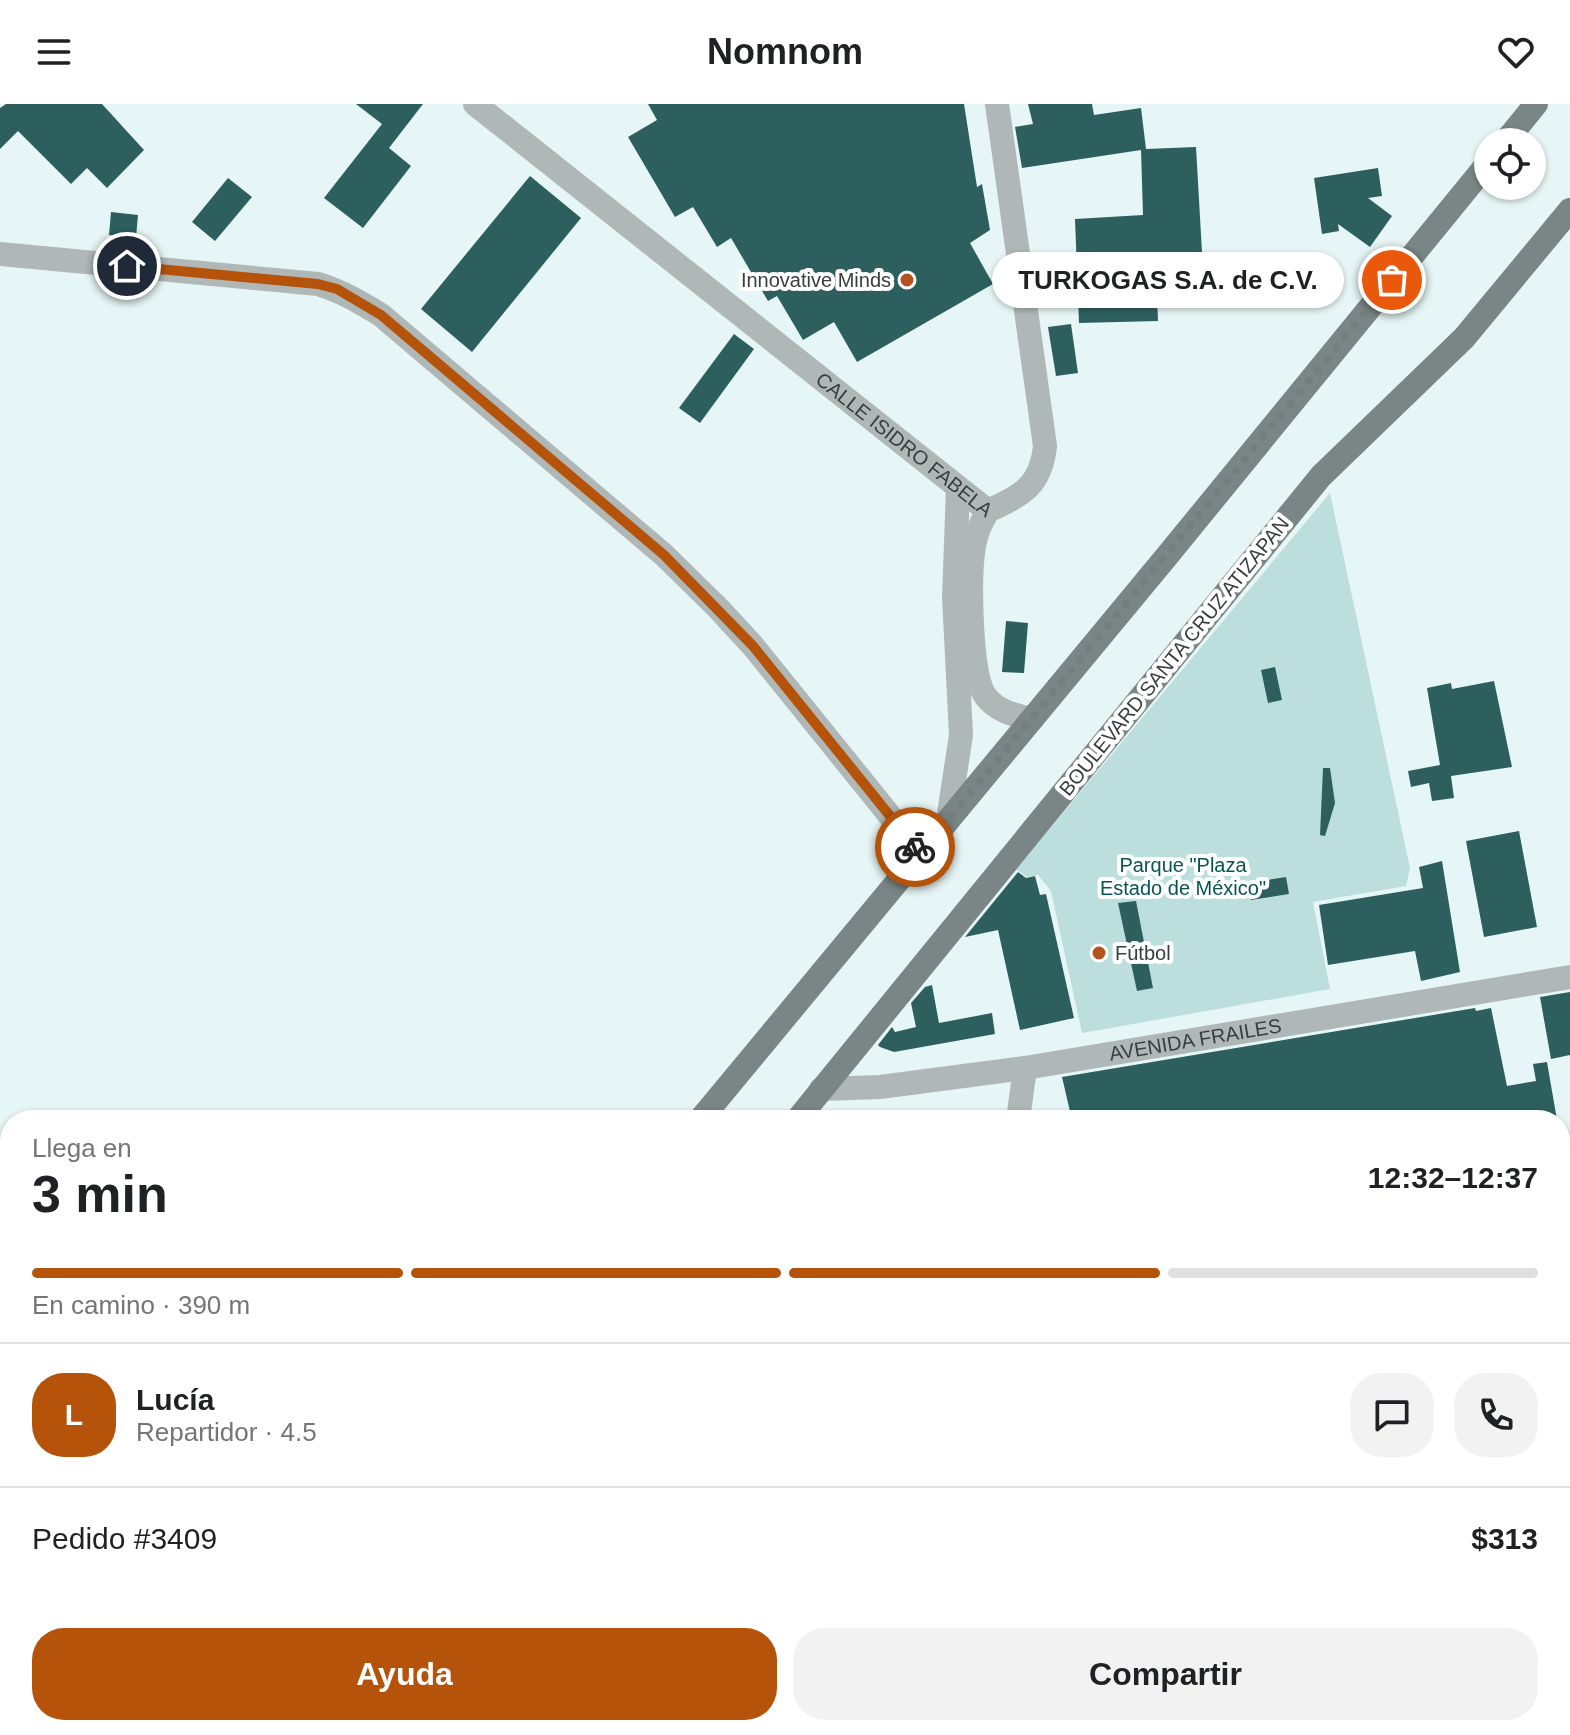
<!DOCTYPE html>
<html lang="es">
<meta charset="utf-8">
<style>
body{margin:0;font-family:Helvetica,sans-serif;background:#f2f2f2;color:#202124;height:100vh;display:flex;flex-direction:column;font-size:30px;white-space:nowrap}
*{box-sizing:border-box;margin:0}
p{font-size:26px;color:#757577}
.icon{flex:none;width:44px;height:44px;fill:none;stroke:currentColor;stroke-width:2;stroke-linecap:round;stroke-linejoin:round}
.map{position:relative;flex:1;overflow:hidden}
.drawer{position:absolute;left:0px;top:1006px;width:1570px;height:626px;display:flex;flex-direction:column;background:#fff;border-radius:32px 32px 0 0;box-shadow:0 2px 6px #0004}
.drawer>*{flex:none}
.tools{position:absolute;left:1474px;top:24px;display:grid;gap:16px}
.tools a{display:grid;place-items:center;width:72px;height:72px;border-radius:50%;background:#fff;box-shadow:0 2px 6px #0004;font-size:40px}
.pin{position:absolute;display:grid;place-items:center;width:68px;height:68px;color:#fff;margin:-34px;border:4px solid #fff;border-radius:50%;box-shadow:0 2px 8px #0007}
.courier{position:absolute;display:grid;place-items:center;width:80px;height:80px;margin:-40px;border:6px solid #b45309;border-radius:50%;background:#fff;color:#222;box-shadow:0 2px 10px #0007}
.bubble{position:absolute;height:56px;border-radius:28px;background:#fff;box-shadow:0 2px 6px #0004;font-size:26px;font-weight:700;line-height:56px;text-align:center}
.summary em{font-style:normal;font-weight:700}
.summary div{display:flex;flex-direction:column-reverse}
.summary{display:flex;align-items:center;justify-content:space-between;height:136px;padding:0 32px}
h1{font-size:52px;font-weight:700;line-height:60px}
.bar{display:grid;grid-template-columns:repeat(4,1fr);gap:12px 8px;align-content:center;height:96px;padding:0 32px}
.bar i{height:10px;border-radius:6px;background:#e0e0e0}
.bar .current{background:#b45309}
.bar p{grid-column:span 4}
.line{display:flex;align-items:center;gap:20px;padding:0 32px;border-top:2px solid #e0e0e0}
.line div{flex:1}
.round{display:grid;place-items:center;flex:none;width:84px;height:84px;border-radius:32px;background:#f2f2f2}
.action{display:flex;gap:16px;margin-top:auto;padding:16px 32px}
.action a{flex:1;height:92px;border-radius:32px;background:#b45309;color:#fff;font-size:32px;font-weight:700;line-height:92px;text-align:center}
.action a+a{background:#f2f2f2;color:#202124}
header{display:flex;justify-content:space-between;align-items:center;height:104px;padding:0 32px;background:#fff;font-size:36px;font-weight:700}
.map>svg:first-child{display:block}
.park{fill:#bcdedd}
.building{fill:#2e5f5f}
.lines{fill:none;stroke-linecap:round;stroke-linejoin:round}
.minor{stroke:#b0b7b7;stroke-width:24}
.major{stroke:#7a8685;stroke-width:24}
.done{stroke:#757e7e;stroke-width:8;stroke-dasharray:0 14.4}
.route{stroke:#b45309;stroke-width:10}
.poi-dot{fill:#b6521e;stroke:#fff;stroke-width:3}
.labels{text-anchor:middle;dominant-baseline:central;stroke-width:8;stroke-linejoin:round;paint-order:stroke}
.poi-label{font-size:20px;fill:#383e3e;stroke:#fff;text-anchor:end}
.street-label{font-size:20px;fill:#383e3e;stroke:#fff}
.park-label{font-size:20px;fill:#075454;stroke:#fff}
</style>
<header><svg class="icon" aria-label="menu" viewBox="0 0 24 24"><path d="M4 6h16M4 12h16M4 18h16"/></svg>Nomnom<svg class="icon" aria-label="heart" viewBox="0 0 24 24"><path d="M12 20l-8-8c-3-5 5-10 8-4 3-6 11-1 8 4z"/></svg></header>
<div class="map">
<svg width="1570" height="1631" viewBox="0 0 1570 1631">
<rect width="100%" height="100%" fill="#e6f5f5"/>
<path class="park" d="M1330,389L1410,764L1406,782L1313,798L1330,885L1082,929L1051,787L1038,771L1027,773L1016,765Z"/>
<path class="building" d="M6,0H102L144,46L107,84L87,64L71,80L18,27L0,45V4Z
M356,0H423L389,44L411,62L363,124L324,94L382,20Z
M648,0H964L977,83L982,80L990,126L970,139L993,180L857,258L834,218L803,236L777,192L768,197L731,134L717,143L693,103L675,113L628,33L657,16Z
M1028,0H1092L1094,11L1141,4L1146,45L1196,43L1203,166L1156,167L1158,217L1079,219L1075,115L1143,111L1141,46L1022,64L1015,23L1033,20Z
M1378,64L1382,92L1368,94L1392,112L1370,143L1338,120L1339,127L1322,130L1314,74Z
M530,72L581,114L472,248L421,205Z
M228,74L252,93L215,137L192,118Z
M111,108L138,111L136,133L109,131Z
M1071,220L1078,269L1056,272L1048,223Z
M734,230L754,245L700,319L679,304Z
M1006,517L1028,519L1024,569L1002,568Z
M1275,563L1282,596L1268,599L1261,566Z
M1494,577L1512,663L1451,672L1454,694L1432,697L1429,679L1411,683L1408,667L1440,661L1427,584L1451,579L1452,585Z
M1323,664H1330L1335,699L1325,732L1320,731Z
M1519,727L1537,823L1484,833L1466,737Z
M1442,757L1460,868L1421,877L1415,847L1328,861L1319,801L1423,784L1419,763Z
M1018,768L1026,774L1035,772L1040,791L1046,790L1074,914L1020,926L998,826L965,833Z
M1286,773L1289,790L1251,796L1248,779Z
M1136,797L1153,884L1137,887L1118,799Z
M932,881L939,919L992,909L995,930L894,948L880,943L878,941L892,923L895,928L916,923L911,899L925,883Z
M1570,888V951L1551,955L1540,893Z
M1475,904L1476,907L1491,904L1507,982L1536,977L1533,960L1547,958L1557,1016H1072L1062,973Z"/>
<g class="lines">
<g class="minor">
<path id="s1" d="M475,0L988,407"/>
<path d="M0,150L318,180C341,187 360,198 381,211L664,451L718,504L753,542L920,749"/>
<path d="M988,407C1022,391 1041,382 1045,342L997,0"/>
<path d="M988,407C981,418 976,429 974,442C969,471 970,565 984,590C995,607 1014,611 1032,615"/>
<path d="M948,716L961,631L954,493L958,384"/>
<path id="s2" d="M821,985L880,983L1025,964L1570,873"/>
<path d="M1018,1016L1025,964"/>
<path d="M0,1173L10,1178"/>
<path d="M1560,1592H1570"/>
<path d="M954,1622L966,1631"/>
<path d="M827,1631L833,1622"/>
<path d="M1364,1631L1389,1622"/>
</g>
<path class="major" d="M1505,38L1536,0
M700,1016L1167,452L1488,59
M797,1016L1321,372L1464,234L1570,106
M204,1631L211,1622
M325,1631L332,1622"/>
</g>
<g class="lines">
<path class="done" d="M915,743L920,749L948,716L1392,176"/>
<path class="route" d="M127,162L318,180L337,185L381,211L664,451L753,542L915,743"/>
</g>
<g class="poi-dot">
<circle cx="907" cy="176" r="8"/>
<circle cx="1099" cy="849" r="8"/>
</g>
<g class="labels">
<g class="poi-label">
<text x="891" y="176">Innovative Minds</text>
<text x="1115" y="849" text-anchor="start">Fútbol</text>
</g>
<g class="street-label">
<text stroke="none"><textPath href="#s1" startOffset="548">CALLE ISIDRO FABELA</textPath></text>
<text transform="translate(1174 552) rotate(-51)">BOULEVARD SANTA CRUZ ATIZAPAN</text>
<text stroke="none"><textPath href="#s2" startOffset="378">AVENIDA FRAILES</textPath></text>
</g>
<g class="park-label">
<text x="1183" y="761">Parque "Plaza<tspan x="1183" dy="23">Estado de México"</tspan></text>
</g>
</g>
</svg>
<div class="tools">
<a><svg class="icon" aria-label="locate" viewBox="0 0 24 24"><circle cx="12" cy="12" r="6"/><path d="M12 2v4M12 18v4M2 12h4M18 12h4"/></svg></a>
</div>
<div class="pin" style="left:1392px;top:176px;background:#ea580c"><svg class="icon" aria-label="bag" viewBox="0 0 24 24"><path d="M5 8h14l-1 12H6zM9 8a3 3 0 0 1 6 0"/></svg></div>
<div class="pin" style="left:127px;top:162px;background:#1f2937"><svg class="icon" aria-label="home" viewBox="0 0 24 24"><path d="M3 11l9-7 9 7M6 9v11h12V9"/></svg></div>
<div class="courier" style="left:915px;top:743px"><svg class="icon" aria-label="bike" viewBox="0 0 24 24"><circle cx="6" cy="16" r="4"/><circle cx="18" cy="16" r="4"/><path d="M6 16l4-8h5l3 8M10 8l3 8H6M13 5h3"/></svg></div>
<div class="bubble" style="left:992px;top:148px;width:352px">TURKOGAS S.A. de C.V.</div>
<section class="drawer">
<div class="summary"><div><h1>3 min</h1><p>Llega en</p></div><em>12:32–12:37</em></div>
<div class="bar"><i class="current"></i><i class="current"></i><i class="current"></i><i></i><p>En camino · 390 m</p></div>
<div class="line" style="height:144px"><b class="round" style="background:#b45309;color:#fff">L</b><div><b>Lucía</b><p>Repartidor · 4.5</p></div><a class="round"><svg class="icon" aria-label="chat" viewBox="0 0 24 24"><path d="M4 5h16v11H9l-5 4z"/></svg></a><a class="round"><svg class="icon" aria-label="phone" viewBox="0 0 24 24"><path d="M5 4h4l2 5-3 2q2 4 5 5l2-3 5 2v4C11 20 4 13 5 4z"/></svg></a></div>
<div class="line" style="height:104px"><div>Pedido #3409</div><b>$313</b></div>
<div class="action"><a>Ayuda</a><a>Compartir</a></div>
</section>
</div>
